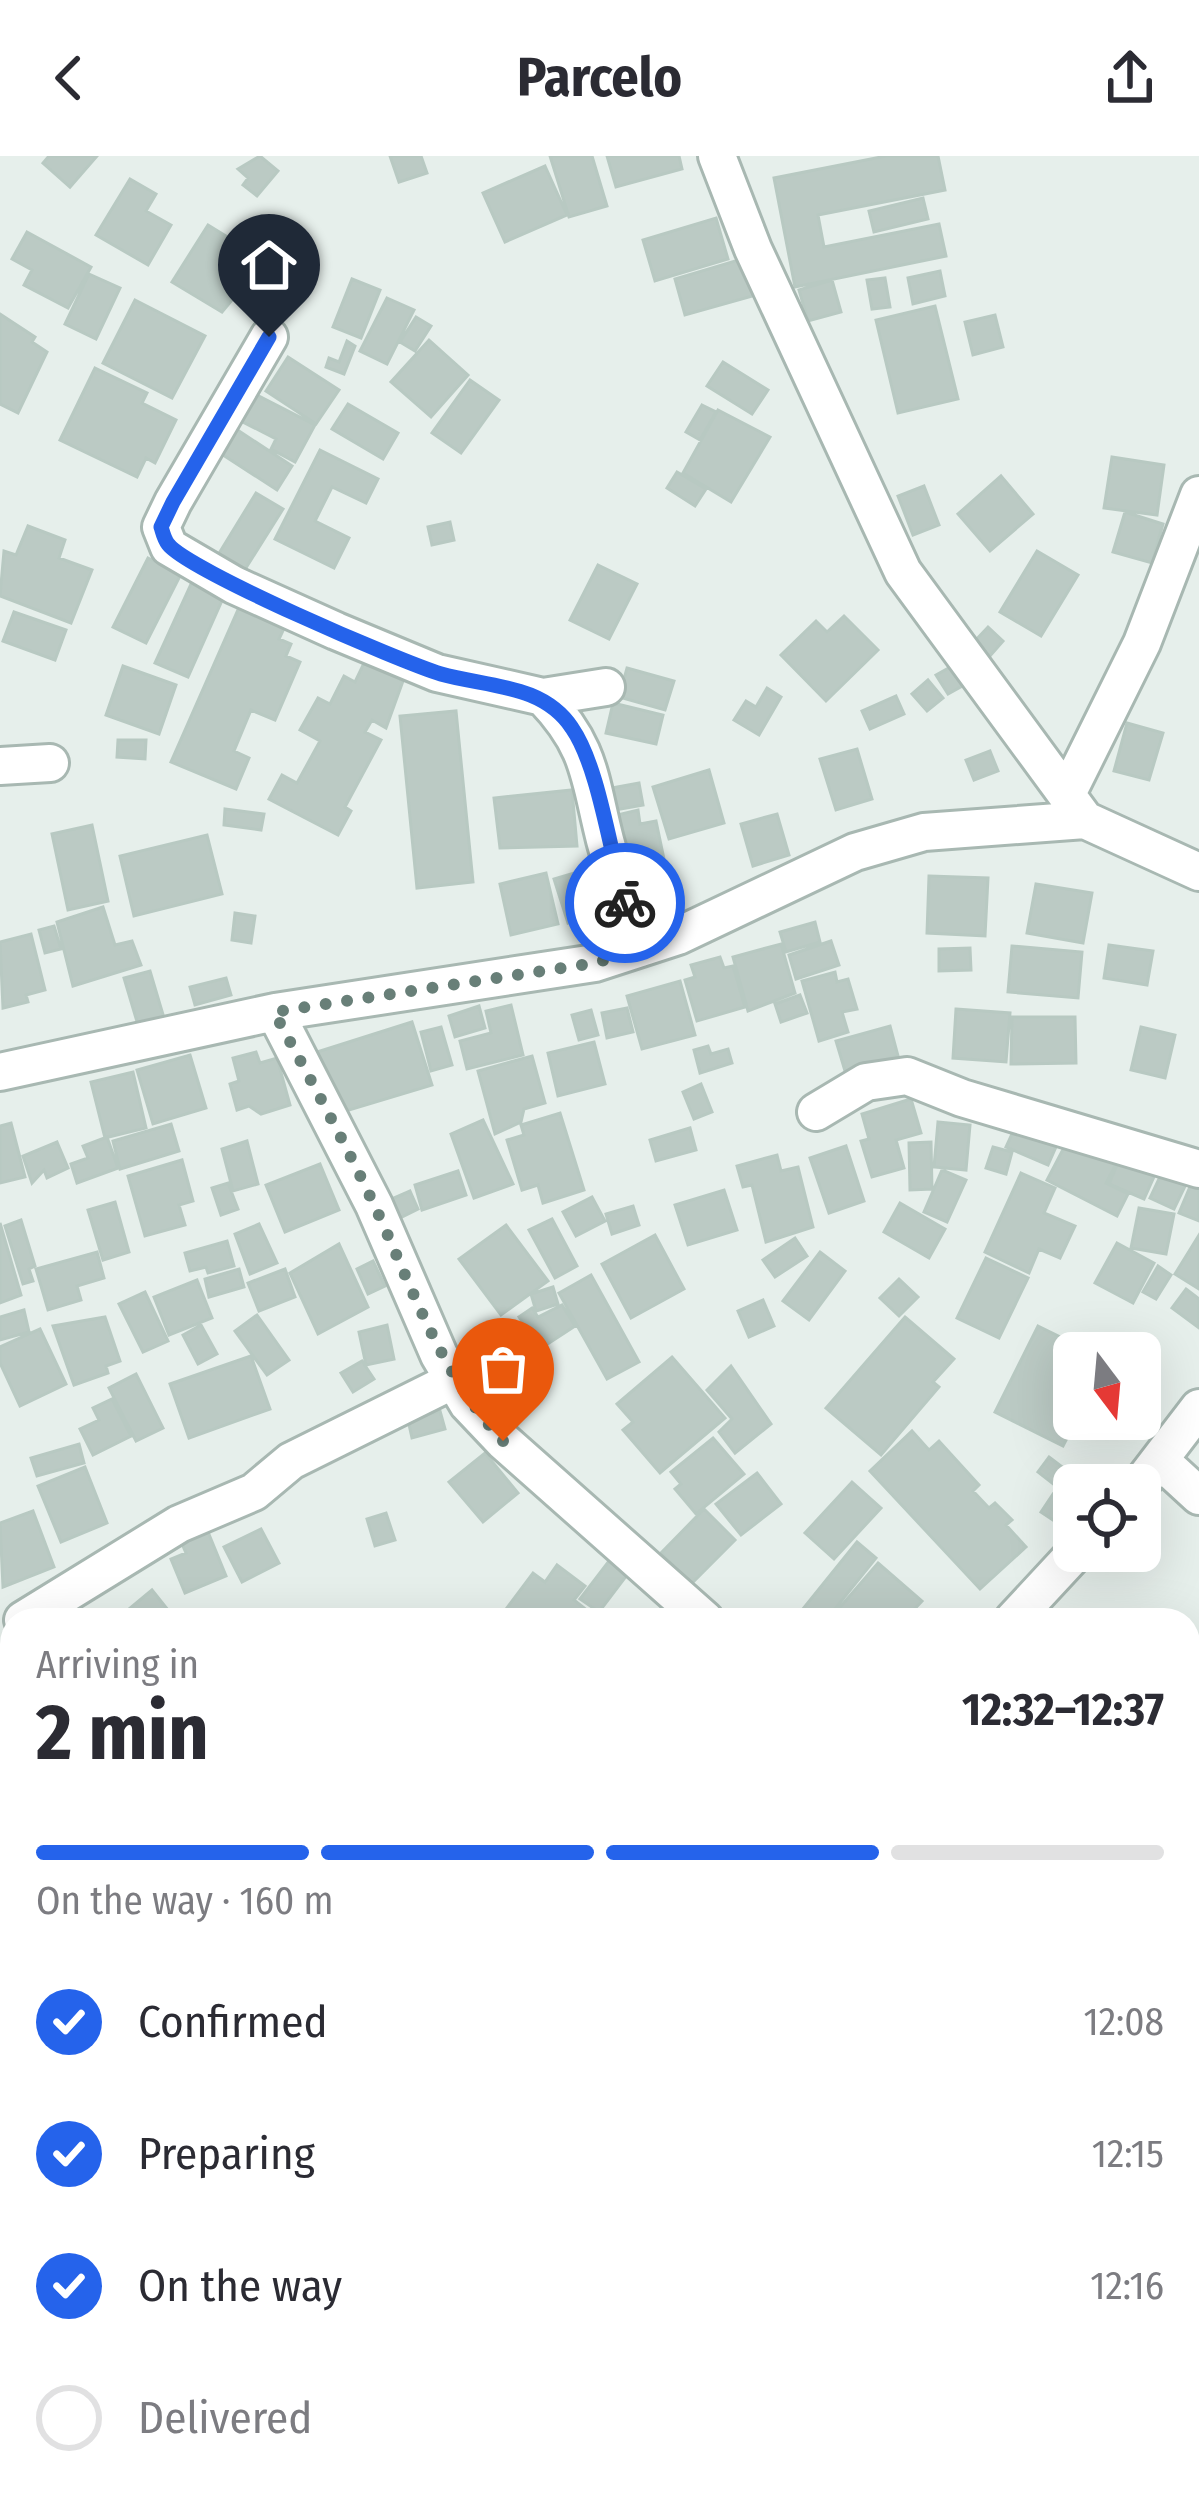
<!DOCTYPE html>
<meta charset="utf-8">
<style>
body{margin:0;font-family:"Fira Sans Condensed",sans-serif;background:#f2f2f3;color:#2b2b33;height:100vh;display:flex;flex-direction:column;font-size:45px;white-space:nowrap}
*{box-sizing:border-box;margin:0}
p{font-size:39px;color:#7c7c81}
.icon{flex:none;width:66px;height:66px;fill:none;stroke:currentColor;stroke-width:2;stroke-linecap:round;stroke-linejoin:round}
.map{position:relative;flex:1;overflow:hidden}
.sheet{position:absolute;left:0px;top:1452px;width:1200px;height:903px;display:flex;flex-direction:column;background:#fff;border-radius:36px 36px 0 0;box-shadow:0 12px 48px #0002}
.sheet>*{flex:none}
.needle{width:78px;rotate:164deg}
.fabs{position:absolute;left:1053px;top:1176px;display:grid;gap:24px}
.fabs a{display:grid;place-items:center;width:108px;height:108px;border-radius:18px;background:#fff;box-shadow:0 12px 48px #0002;font-size:60px}
.pin{position:absolute;display:grid;place-items:center;width:102px;height:102px;color:#fff;margin:-123px -51px;border-radius:50% 50% 50% 0;rotate:-45deg;box-shadow:0 0 12px #0007}
.pin .icon{rotate:45deg}
.courier{position:absolute;display:grid;place-items:center;width:120px;height:120px;margin:-60px;border:9px solid #2563eb;border-radius:50%;background:#fff;color:#222;box-shadow:0 3px 15px #0007}
.overview em{font-style:normal;font-weight:700}
.overview div{display:flex;flex-direction:column-reverse}
.overview{display:flex;align-items:center;justify-content:space-between;height:204px;padding:0 36px}
h1{font-size:78px;font-weight:700;line-height:90px}
.bar{display:grid;grid-template-columns:repeat(4,1fr);gap:18px 12px;align-content:center;height:144px;padding:0 36px}
.bar i{height:15px;border-radius:9px;background:#e1e1e2}
.bar .current{background:#2563eb}
.bar p{grid-column:span 4}
ol{padding:0 36px;list-style:none}
li{display:flex;align-items:center;gap:36px;height:132px}
li p{margin-inline-start:auto}
li .icon{padding:12px;border-radius:50%;background:#2563eb;color:#fff;stroke-width:4}
li:last-child{color:#7c7c81}
li i{width:66px;height:66px;border:6px solid #e1e1e2;border-radius:50%}
header{display:flex;justify-content:space-between;align-items:center;height:156px;padding:0 36px;background:#fff;font-size:54px;font-weight:700}
.map>svg:first-child{display:block}
.building{fill:#bbcac4;stroke:#b8c9c2;stroke-width:3}
.lines{fill:none;stroke-linecap:round;stroke-linejoin:round}
.minor-casing{stroke:#a8b8b2;stroke-width:42}
.minor{stroke:#fff;stroke-width:36}
.done{stroke:#687f78;stroke-width:12;stroke-dasharray:0 21.6}
.route{stroke:#2563eb;stroke-width:15}
</style>
<header><svg class="icon" aria-label="back" viewBox="0 0 24 24"><path d="M15 5l-7 7 7 7"/></svg>Parcelo<svg class="icon" aria-label="share" viewBox="0 0 24 24"><path d="M12 15V3M7 8l5-5 5 5M5 13v7h14v-7"/></svg></header>
<div class="map">
<svg width="1199" height="2353" viewBox="0 0 1199 2353">
<rect width="100%" height="100%" fill="#e6efeb"/>
<path class="building" d="M49,0H97L70,31L43,7Z
M260,0L278,15L257,40L243,29L248,22L238,13Z
M390,0H421L427,17L399,26Z
M550,0H592L607,50L569,61Z
M607,0H679L682,13L616,31Z
M886,0H938L945,34L818,59L824,91L939,68L946,100L795,131L774,22Z
M545,10L567,59L505,86L483,37Z
M130,23L156,38L146,55L171,69L148,109L96,79Z
M923,42L928,63L874,76L869,55Z
M716,62L728,103L655,125L643,84Z
M208,69L255,98L245,115L252,120L222,156L172,126Z
M27,76L91,111L68,152L24,129L32,114L12,103Z
M745,102L756,139L685,159L675,123Z
M940,115L945,140L913,148L908,122Z
M89,118L120,132L96,183L65,168Z
M885,122L890,151L872,153L867,124Z
M352,123L380,134L361,182L333,171Z
M832,124L841,156L808,165L799,134Z
M387,142L414,154L387,208L360,195Z
M135,144L205,180L172,242L103,207Z
M935,150L958,243L898,257L876,164Z
M0,158L35,181L32,186L47,196L18,257L0,248Z
M995,159L1003,191L973,199L965,166Z
M416,161L431,170L415,195L400,186Z
M429,184L468,219L431,261L391,226Z
M347,185L355,190L344,218L326,211L329,202L339,206Z
M288,201L339,234L316,268L266,235Z
M723,206L768,234L752,258L707,230Z
M95,212L147,237L142,247L176,264L155,307L146,302L137,321L60,284Z
M470,224L499,244L461,297L432,277Z
M255,238L315,269L295,306L271,293L276,283L241,265Z
M348,248L398,277L383,303L332,273Z
M702,249L716,256L700,284L686,276Z
M718,254L770,281L731,346L683,317Z
M233,271L292,310L277,334L217,295Z
M320,294L378,323L366,347L332,331L315,365L349,382L334,412L275,383Z
M1112,301L1164,309L1157,359L1104,352Z
M677,316L706,333L695,350L667,332Z
M1001,320L1033,358L990,395L958,358Z
M924,330L939,369L913,379L898,340Z
M256,337L283,353L244,415L218,399Z
M1125,356L1163,368L1152,407L1113,396Z
M450,366L454,384L432,389L428,371Z
M28,370L65,384L59,402L92,414L71,467L0,440L4,395L16,399Z
M1037,395L1078,419L1041,480L1000,456Z
M148,402L181,418L146,487L113,471Z
M598,409L637,428L609,483L570,464Z
M192,426L224,440L188,521L155,507Z
M241,447L287,466L279,483L291,488L286,500L300,506L275,564L251,554L234,595L249,602L236,633L171,606Z
M14,456L66,474L55,504L3,485Z
M844,460L878,494L826,545L781,499L816,465L827,476Z
M988,471L1003,485L990,500L974,486Z
M365,505L403,525L386,572L372,564L365,576L381,584L345,651L351,655L338,679L269,643L282,619L297,627L320,585L300,574L318,542L330,548L344,520L355,526Z
M954,509L966,528L948,538L936,519Z
M123,510L176,529L159,578L106,559Z
M627,512L674,525L665,554L619,541Z
M928,524L943,542L927,555L912,538Z
M767,532L781,541L759,579L734,564L746,545L756,551Z
M896,540L904,558L870,573L862,555Z
M613,547L663,559L656,588L606,577Z
M456,555L473,726L417,732L400,560Z
M1127,567L1163,577L1149,624L1114,615Z
M118,584H146L145,603L117,601Z
M857,593L872,643L836,654L820,603Z
M990,595L998,615L974,624L966,604Z
M709,614L724,667L669,683L653,631Z
M639,627L643,649L615,654L612,632Z
M572,634L577,690L500,692L494,642Z
M225,653L264,658L261,674L224,669Z
M638,654L640,668L656,665L668,722L632,730L617,659Z
M777,658L789,699L753,710L741,668Z
M92,669L108,745L68,754L52,678Z
M207,679L222,738L134,760L120,700Z
M601,709L609,734L582,743L587,761L568,767L554,723Z
M546,717L558,768L511,779L500,728Z
M929,720L988,722L985,780L927,777Z
M1036,728L1092,737L1083,787L1027,777Z
M103,751L115,789L132,785L141,809L73,830L57,766Z
M235,757L255,760L251,787L232,784Z
M815,766L820,786L786,796L780,776Z
M54,770L61,793L45,797L39,774Z
M31,778L45,834L26,839L28,846L3,852L0,786Z
M831,785L839,809L796,823L789,799Z
M781,788L795,837L748,855L733,801Z
M1109,789L1153,795L1147,829L1104,822Z
M1012,790L1082,796L1078,842L1008,836Z
M970,792L971,814L939,815V793Z
M720,801L724,812L733,810L745,851L697,865L685,824L695,821L691,809Z
M150,815L164,862L138,869L124,822Z
M835,816L837,826L848,823L857,853L842,856L848,876L819,885L802,825Z
M226,822L231,839L195,849L190,831Z
M680,825L695,879L642,893L627,840Z
M800,839L807,857L781,866L775,848Z
M511,849L523,899L467,913L460,885L491,877L486,855Z
M479,850L485,872L455,881L449,860Z
M627,852L633,876L607,882L602,857Z
M956,853L1010,857L1006,906L953,902Z
M591,854L598,879L579,884L572,859Z
M1012,861H1075L1076,907L1011,908Z
M412,866L432,929L336,958L317,896Z
M890,870L898,900L845,915L836,885Z
M441,871L452,909L431,915L421,876Z
M1141,871L1175,879L1165,922L1131,914Z
M594,886L605,928L558,940L548,897Z
M708,890L711,898L728,893L732,907L700,917L694,894Z
M256,896L260,907L277,902L290,949L261,958L249,950L237,954L230,928L239,925L233,902Z
M190,899L206,952L153,968L137,914Z
M532,900L545,947L524,953L521,966L495,978L478,915Z
M133,916L146,972L105,982L91,926Z
M701,928L712,956L694,963L683,936Z
M911,943L921,977L896,984L904,1012L872,1021L861,985L869,983L862,958Z
M560,957L584,1034L543,1047L538,1029L522,1034L507,984L524,979L521,969Z
M483,964L513,1028L474,1042L451,978Z
M1018,965L1059,984L1048,1009L1006,991Z
M938,966L970,969L966,1014L934,1011Z
M11,967L25,1021L0,1027V970Z
M171,968L179,995L120,1013L113,985Z
M690,972L696,994L656,1005L650,984Z
M1070,980L1118,1004L1106,1027L1128,1038L1117,1060L1047,1024Z
M107,981L118,1012L77,1027L71,1008L88,1002L83,990Z
M247,985L258,1028L233,1035L222,993Z
M57,986L68,1012L47,1022L44,1014L32,1027L23,1000Z
M931,986L932,1033L910,1034L909,987Z
M846,990L864,1045L829,1057L810,1002Z
M1125,990L1161,1005L1144,1043L1109,1028Z
M993,991L1012,996L1006,1018L986,1012Z
M777,999L781,1015L798,1011L813,1071L766,1086L752,1029L743,1031L737,1010Z
M182,1004L193,1045L179,1049L185,1069L145,1080L128,1020Z
M320,1008L339,1054L285,1076L266,1029Z
M1165,1010L1189,1022L1174,1053L1150,1042Z
M942,1014L966,1024L947,1066L924,1056Z
M1197,1014L1199,1015V1065L1179,1057Z
M458,1015L466,1039L422,1054L415,1029Z
M1021,1017L1055,1032L1044,1057L1075,1070L1060,1102L1039,1093L1029,1117L985,1096Z
M228,1027L238,1053L221,1059L212,1032Z
M724,1034L737,1074L688,1089L675,1049Z
M410,1035L418,1053L396,1064L387,1045Z
M592,1041L605,1065L576,1080L563,1056Z
M115,1046L129,1096L103,1104L88,1054Z
M900,1047L945,1073L929,1102L884,1076Z
M633,1050L639,1069L612,1078L606,1058Z
M1139,1052L1174,1058L1166,1098L1131,1092Z
M552,1063L577,1110L555,1122L529,1074Z
M21,1064L35,1110L29,1113L33,1125L23,1128L5,1070Z
M0,1067L21,1139L0,1147Z
M259,1068L277,1107L250,1118L235,1078Z
M506,1069L548,1125L501,1159L459,1103Z
M655,1079L684,1133L631,1162L602,1108Z
M1199,1079V1133L1175,1118Z
M795,1082L807,1100L775,1121L763,1104Z
M227,1085L234,1110L208,1117L206,1111L190,1115L185,1097Z
M1117,1087L1154,1107L1133,1147L1095,1127Z
M339,1088L368,1151L318,1178L290,1117Z
M97,1096L104,1122L77,1130L81,1144L48,1154L36,1113Z
M820,1096L845,1115L809,1164L783,1145Z
M986,1102L1028,1122L999,1182L957,1162Z
M373,1105L385,1130L368,1138L357,1113Z
M1158,1110L1171,1119L1156,1143L1143,1136Z
M239,1113L244,1131L209,1141L205,1123Z
M285,1113L295,1141L259,1155L248,1127Z
M591,1119L639,1206L607,1223L559,1137Z
M899,1123L918,1141L899,1160L880,1142Z
M197,1124L212,1162L169,1179L154,1141Z
M553,1131L558,1148L536,1155L531,1138Z
M1186,1133L1199,1143V1172L1172,1152Z
M145,1136L168,1185L143,1196L119,1148Z
M763,1144L774,1170L749,1181L738,1155Z
M562,1149L575,1170L540,1193L519,1161L532,1152L538,1161Z
M24,1154L29,1176L0,1184V1161Z
M257,1159L289,1204L267,1219L235,1175Z
M105,1161L120,1205L106,1210L108,1217L74,1229L53,1170Z
M905,1161L954,1203L933,1226L939,1231L881,1299L826,1252Z
M201,1169L217,1198L198,1208L183,1179Z
M387,1169L394,1203L366,1209L359,1176Z
M1038,1170L1093,1197H1074L1077,1263L1063,1290L995,1256Z
M40,1173L66,1228L20,1250L0,1207V1191Z
M251,1200L270,1253L189,1282L170,1228Z
M672,1201L725,1262L660,1317L623,1274L633,1266L617,1248Z
M362,1205L374,1223L353,1236L341,1217Z
M731,1210L771,1268L735,1297L719,1276L732,1263L707,1234Z
M136,1218L163,1272L136,1285L109,1232Z
M112,1243L131,1280L93,1299L80,1273L99,1264L93,1252Z
M440,1255L445,1273L412,1282L408,1264Z
M912,1275L929,1294L939,1285L979,1329L973,1335L989,1352L995,1347L1012,1364L1006,1369L1026,1391L980,1433L870,1315Z
M713,1282L744,1318L696,1358L675,1333L681,1328L671,1316Z
M79,1288L84,1307L37,1320L31,1302Z
M485,1297L518,1337L483,1366L449,1326Z
M1049,1301L1082,1326L1074,1329L1070,1341L1038,1316Z
M85,1311L107,1367L61,1386L38,1330Z
M757,1317L781,1348L741,1379L716,1348Z
M852,1326L881,1352L834,1403L805,1377Z
M1053,1338L1074,1352L1068,1374L1041,1356Z
M704,1353L735,1384L691,1428L661,1397Z
M33,1355L54,1411L3,1431L0,1367Z
M386,1357L395,1384L375,1390L367,1363Z
M206,1371L226,1420L185,1437L171,1403L186,1397L179,1381Z
M261,1373L279,1407L242,1426L224,1391Z
M857,1386L876,1402L826,1464H794Z
M612,1401L630,1415L599,1456L580,1443Z
M878,1407L922,1445L908,1460L912,1464H829Z
M557,1409L585,1430L574,1444L593,1459L590,1464H498L533,1417L545,1426Z
M152,1434L176,1464H137L129,1453Z
M0,1630L12,1663V1684L0,1688Z
M1188,1696L1199,1709V1780L1188,1789Z
M704,2343H777L782,2353H695Z
M1035,2343H1096L1107,2353H1026Z"/>
<g class="lines">
<defs>
<path id="minor" d="M717,0L753,93L903,416L1085,664
M269,181L173,346L161,371L169,391L234,429L336,475L437,517L543,541
M606,531L543,541C591,591 589,621 605,684C615,721 628,757 638,793
M0,610L50,607
M1067,638L1142,487L1199,339
M275,856L374,1049L439,1199L468,1248L503,1285L705,1464
M0,916L275,856L595,807L678,780L855,696L924,676L1085,664L1199,716
M816,956L866,926L907,920L962,942L1199,1013
M1162,1306L1199,1340
M1140,1329L1199,1252
M23,1464L179,1368L254,1336L291,1305L454,1224
M1013,1464L1077,1395
M1188,1917L1199,1903
M0,2038L12,2055
M301,2343L317,2353
M793,2343L806,2353
M405,2353L410,2343
M835,2353L843,2343"/>
</defs>
<use href="#minor" class="minor-casing"/>
<use href="#minor" class="minor"/>
</g>
<g class="lines">
<path class="done" d="M503,1285C440,1217 414,1135 376,1053C345,986 309,921 274,856L595,807L638,793L625,747"/>
<path class="route" d="M269,181L173,346L161,371C163,377 164,383 168,388C187,414 401,506 441,518C488,531 543,528 572,572C599,611 610,697 625,747"/>
</g>
</svg>
<div class="fabs">
<a><svg class="needle" viewBox="-14 -14 28 28"><path d="M0-13l5 13h-10z" fill="#e53935"/><path d="M0 13l5-13h-10z" fill="#7c7c81"/></svg></a>
<a><svg class="icon" aria-label="locate" viewBox="0 0 24 24"><circle cx="12" cy="12" r="6"/><path d="M12 2v4M12 18v4M2 12h4M18 12h4"/></svg></a>
</div>
<div class="pin" style="left:503px;top:1285px;background:#ea580c"><svg class="icon" aria-label="bag" viewBox="0 0 24 24"><path d="M5 8h14l-1 12H6zM9 8a3 3 0 0 1 6 0"/></svg></div>
<div class="pin" style="left:269px;top:181px;background:#1f2937"><svg class="icon" aria-label="home" viewBox="0 0 24 24"><path d="M3 11l9-7 9 7M6 9v11h12V9"/></svg></div>
<div class="courier" style="left:625px;top:747px"><svg class="icon" aria-label="bike" viewBox="0 0 24 24"><circle cx="6" cy="16" r="4"/><circle cx="18" cy="16" r="4"/><path d="M6 16l4-8h5l3 8M10 8l3 8H6M13 5h3"/></svg></div>
<section class="sheet">
<div class="overview"><div><h1>2 min</h1><p>Arriving in</p></div><em>12:32–12:37</em></div>
<div class="bar"><i class="current"></i><i class="current"></i><i class="current"></i><i></i><p>On the way · 160 m</p></div>
<ol>
<li><svg class="icon" aria-label="check" viewBox="0 0 24 24"><path d="M5 12l5 5 9-10"/></svg>Confirmed<p>12:08</p></li>
<li><svg class="icon" aria-label="check" viewBox="0 0 24 24"><path d="M5 12l5 5 9-10"/></svg>Preparing<p>12:15</p></li>
<li><svg class="icon" aria-label="check" viewBox="0 0 24 24"><path d="M5 12l5 5 9-10"/></svg>On the way<p>12:16</p></li>
<li><i></i>Delivered</li>
</ol>
</section>
</div>
